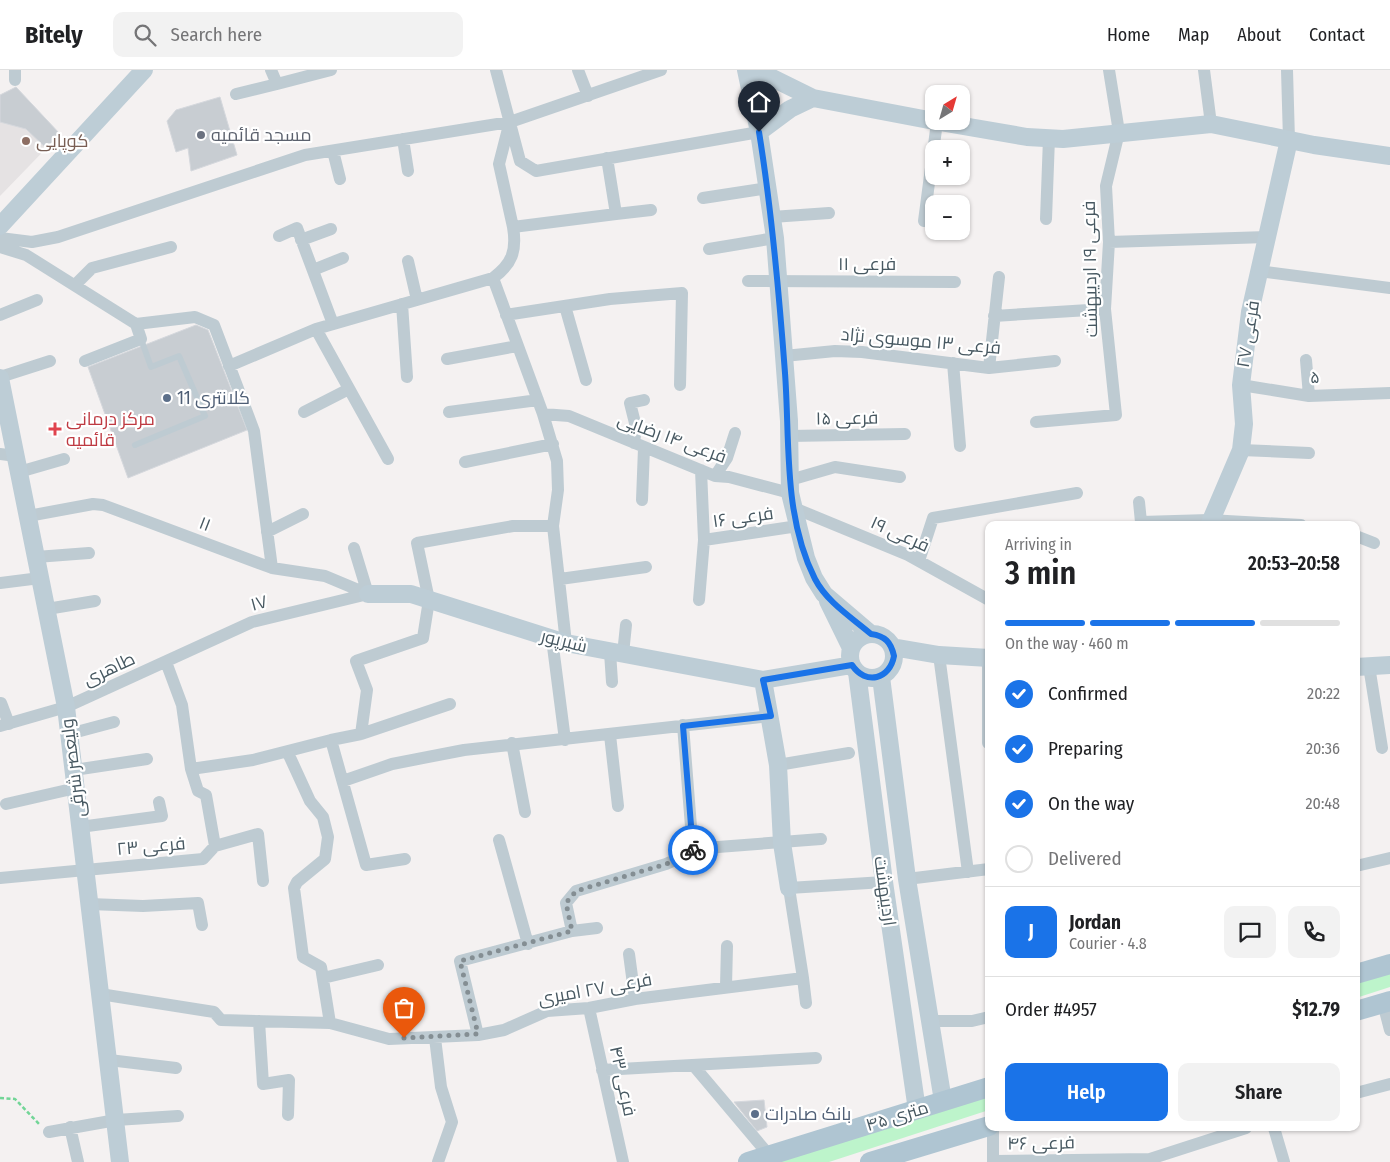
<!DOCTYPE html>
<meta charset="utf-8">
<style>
body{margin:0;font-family:"Fira Sans Condensed",Cairo,sans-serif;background:#f2f2f2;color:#202124;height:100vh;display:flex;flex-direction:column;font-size:19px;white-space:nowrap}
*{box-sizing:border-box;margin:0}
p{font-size:16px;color:#757577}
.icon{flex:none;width:28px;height:28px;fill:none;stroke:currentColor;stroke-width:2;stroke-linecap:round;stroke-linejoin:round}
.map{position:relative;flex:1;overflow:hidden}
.drawer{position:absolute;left:985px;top:451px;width:375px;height:610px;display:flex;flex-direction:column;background:#fff;border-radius:10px;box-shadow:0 1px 4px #0004}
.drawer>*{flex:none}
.needle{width:32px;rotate:37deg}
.fabs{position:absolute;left:925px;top:15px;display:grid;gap:10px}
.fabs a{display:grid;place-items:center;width:45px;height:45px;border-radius:10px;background:#fff;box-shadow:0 1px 4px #0004;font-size:25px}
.pin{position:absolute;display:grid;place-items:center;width:42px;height:42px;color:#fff;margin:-51px -21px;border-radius:50% 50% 50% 0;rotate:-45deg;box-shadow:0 0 5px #0007}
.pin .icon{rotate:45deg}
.courier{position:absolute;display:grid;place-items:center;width:50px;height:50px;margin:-25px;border:4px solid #1a73e8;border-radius:50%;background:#fff;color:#222;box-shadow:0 1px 6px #0007}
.headline em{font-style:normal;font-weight:600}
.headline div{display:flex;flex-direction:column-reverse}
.headline{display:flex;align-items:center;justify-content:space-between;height:85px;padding:0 20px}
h1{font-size:32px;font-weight:600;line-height:38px}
.bar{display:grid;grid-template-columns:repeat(4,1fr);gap:8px 5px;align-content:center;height:60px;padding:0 20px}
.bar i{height:6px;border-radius:4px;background:#e0e0e0}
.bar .active{background:#1a73e8}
.bar p{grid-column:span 4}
.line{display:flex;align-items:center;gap:12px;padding:0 20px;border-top:1px solid #e0e0e0}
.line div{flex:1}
.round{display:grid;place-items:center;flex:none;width:52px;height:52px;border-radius:10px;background:#f2f2f2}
ol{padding:0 20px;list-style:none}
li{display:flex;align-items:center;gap:15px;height:55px}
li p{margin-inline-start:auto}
li .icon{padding:5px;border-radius:50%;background:#1a73e8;color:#fff;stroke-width:4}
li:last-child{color:#757577}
li i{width:28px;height:28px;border:2px solid #e0e0e0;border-radius:50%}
.primary-button{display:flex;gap:10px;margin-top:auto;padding:10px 20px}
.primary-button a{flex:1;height:58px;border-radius:10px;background:#1a73e8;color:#fff;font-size:20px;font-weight:600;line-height:58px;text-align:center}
.primary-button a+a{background:#f2f2f2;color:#202124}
header{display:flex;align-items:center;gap:30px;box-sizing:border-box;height:70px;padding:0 25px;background:#fff;border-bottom:1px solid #e0e0e0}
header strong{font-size:24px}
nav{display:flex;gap:28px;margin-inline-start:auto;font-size:18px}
.search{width:350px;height:45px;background:#f2f2f2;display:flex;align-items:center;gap:12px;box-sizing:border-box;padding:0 18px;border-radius:10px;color:#757577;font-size:19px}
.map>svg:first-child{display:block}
.education{fill:#e5e2e3}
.green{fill:#bdf4cb}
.building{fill:#c8cdd2;stroke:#d5d8dd}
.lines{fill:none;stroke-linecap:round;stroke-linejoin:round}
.path{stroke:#72d597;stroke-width:2.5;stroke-dasharray:4 2.5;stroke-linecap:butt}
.lane{stroke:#becbd2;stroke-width:6}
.street{stroke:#becbd2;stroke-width:12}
.secondary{stroke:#bdcdd6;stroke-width:18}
.primary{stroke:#afc5d2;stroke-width:20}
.done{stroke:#848e93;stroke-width:5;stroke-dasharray:0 9}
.route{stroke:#1a73e8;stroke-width:6}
.worship-dot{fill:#6b7280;stroke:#fff;stroke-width:2}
.education-dot{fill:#8d6e63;stroke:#fff;stroke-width:2}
.service-dot{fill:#5c6f8a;stroke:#fff;stroke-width:2}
.health-dot{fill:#e0444e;stroke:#fff;stroke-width:2}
.labels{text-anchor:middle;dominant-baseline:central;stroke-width:4.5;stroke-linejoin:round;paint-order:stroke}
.worship-label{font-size:18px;fill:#5b616d;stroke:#fff;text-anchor:start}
.education-label{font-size:18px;fill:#785e54;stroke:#fff;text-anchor:start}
.street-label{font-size:18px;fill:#475861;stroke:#fff}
.service-label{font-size:18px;fill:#4e5e75;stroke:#fff;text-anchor:start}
.health-label{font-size:18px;fill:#be3a42;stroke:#fff;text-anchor:start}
</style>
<header>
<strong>Bitely</strong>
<div class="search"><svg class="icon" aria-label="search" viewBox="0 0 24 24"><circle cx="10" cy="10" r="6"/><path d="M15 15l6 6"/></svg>Search here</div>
<nav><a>Home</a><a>Map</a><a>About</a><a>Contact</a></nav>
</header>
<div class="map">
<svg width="1390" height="1092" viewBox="0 0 1390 1092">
<rect width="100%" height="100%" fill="#f4f1f1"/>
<path class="education" d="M16,17L60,64L0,126V25Z"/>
<path class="green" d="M1390,903V917L1356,928V913Z
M989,1026V1040L829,1092H777Z"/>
<path class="building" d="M16,17L60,64L46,78L26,59L0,52V25Z
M220,27L237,85L191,101L188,78L176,82L167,51L176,40Z
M196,255L208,260L247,360L128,408L88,297Z
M764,1030L767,1057L757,1061L734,1032Z"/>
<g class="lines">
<path class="path" d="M0,1028L15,1029L40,1055"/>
<path class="lane" d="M135,375L205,346L179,286L151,297L141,269"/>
<path class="street" d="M271,0L277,14L331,0
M496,0L520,91L536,101L759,62
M578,0L588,26
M1204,0L1211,54
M1287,0L1289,70
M15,10V0
M236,24L277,14
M509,55L499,94L513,157L616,144
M403,69L408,101
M333,81L340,109
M607,88L616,144L651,140
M703,128L768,118
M772,147L829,143
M1046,149L1049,68
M924,151L937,52
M279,166L297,158L333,254
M0,168L32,172L58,167L305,85L510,52L661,0
M301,170L331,159
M1109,172L1267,167
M0,177L26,185L136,254L195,247L214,255L254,361L272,498
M709,179L775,168
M408,191L417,230
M313,200L343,188
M1259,201L1390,218
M493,208L543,344L557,391L558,420L553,456L566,573
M748,211L955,212
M75,215L92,198L171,177
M402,234L407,307
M565,236L586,310
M0,245L37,230
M506,245L610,229L682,223L680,315
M994,246L1105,239
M316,259L388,389
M784,286L835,281L862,282L989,298L1055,291
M447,289L517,276
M1306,290L1309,326
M85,291L141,269L136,254
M953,293L960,376
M229,296L316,259L493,208C512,194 517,181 513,157
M989,298L999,207
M0,307L50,291
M1241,315L1309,326L1390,323
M304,342L349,319
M449,342L538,330
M543,344L569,346L715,406L729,407L790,423
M1036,352L1116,345L1105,239L1109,172L1106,116L1119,62L1109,0
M789,366L905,364
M634,373L636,357L630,333L644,330
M1241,380L1309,383
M0,384L16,386
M465,392L553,374
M701,400L704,470L798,456
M19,402L64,389
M715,406L727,388L735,363
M790,410L835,397L900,407
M642,430L644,378
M1139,432L1141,452L1209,450L1301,455
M794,438L908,485L989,530
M28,446L93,434L103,435L272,498L325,506L368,524
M267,462L303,444
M1356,466L1374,473
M354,478L368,524
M36,487L89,483
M919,491L933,448L1077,423
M560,509L646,497
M0,513L40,508
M699,530L704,470
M47,539L95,531
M552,569L565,670
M610,582L612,612
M623,584L626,555
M939,585L968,802
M988,588V673
M166,592L182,635L191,699L198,721L206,725L215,776L258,764L263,811
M1369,596L1382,678
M1,633L9,654
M683,655L693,782
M0,656L66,637L252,552L368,524
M69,664L114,652
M361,664L367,620L356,591L423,568L429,530L417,473L513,456H553
M610,665L618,736
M331,670L361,664L450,634
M512,673L525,742
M288,683L310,731L323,747L328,767L325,789L297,812L294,818L303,887L321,897L330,953
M778,695L849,683
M191,699L253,690L331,670L366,795L405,789
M74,700L147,689
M343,711L392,694L464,680L771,646
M6,734L76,718
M80,757L162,746L159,732
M499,770L528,874
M1356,796L1390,788
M0,808L203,789L215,776
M907,809L989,799
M89,834L143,836L198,833L202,855
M572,861L566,833L576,821L666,794L693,782L718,777L821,769
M629,884L635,929
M323,908L378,895
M803,908L806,933
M726,916L727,876
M100,924L214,942L221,950L330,953L389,969L478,965L504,960L547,941L589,938L635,929L803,908L789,818L884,812
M1383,933L1390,960
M589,938L623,1092
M259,951L263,1014L289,1010L288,1045
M929,951H972L989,947
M478,965L460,891L572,861L597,858
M435,968L441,1017L452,1052L438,1092
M109,990L176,998
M693,995L769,1085
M602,1000L816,988
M1356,1023L1390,1014
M70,1057L78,1092
M993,1058V1091L1150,1089L1151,1092
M1274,1058L1284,1092
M49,1062L116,1050L178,1046
M1150,1089L1246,1058"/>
<path class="secondary" d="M746,0L759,62L775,168L789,351L790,423L806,488L814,508L824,524L871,564
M756,0L813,28L934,51
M934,51L1027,67L1063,69L1211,54L1314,75L1390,86
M759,62L790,39L813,28
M0,156L144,0
M0,308L66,637L120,1092
M1209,455L1241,380L1244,354L1241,315L1250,242L1289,70
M368,524H411L566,573L763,610L852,595
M828,531L851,578
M850 586a22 22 0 1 1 44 0a22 22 0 1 1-44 0Z
M892,577L939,585L989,588
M1356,597L1390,595
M857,602L884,812L917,1040
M881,607L907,809L943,1031
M763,610L778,695L782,773L789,818"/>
<path class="primary" d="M1356,904L1390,894
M1356,941L1390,931
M748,1092L989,1017
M870,1092L989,1056"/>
</g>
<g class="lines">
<path class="done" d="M404,968L478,964L460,891L572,861L566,833L576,821L666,794L693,782V780"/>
<path class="route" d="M693,780L683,656L771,646L763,610L852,595C866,616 890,609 894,586C891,572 885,566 871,564C851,547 827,532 815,509C783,446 790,371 785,303C779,222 772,142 759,62"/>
</g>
<circle class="worship-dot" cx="201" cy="65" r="5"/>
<circle class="education-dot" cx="26" cy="71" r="5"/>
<g class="service-dot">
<circle cx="167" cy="328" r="5"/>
<circle cx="755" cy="1044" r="5"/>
</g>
<path class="health-dot" d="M52.5 351.5h5v5h5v5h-5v5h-5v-5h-5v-5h5z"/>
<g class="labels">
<g class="worship-label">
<text x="211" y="65">مسجد قائمیه</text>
</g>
<g class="education-label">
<text x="36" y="71">کوپایی</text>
</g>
<g class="street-label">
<text x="867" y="194">فرعی ۱۱</text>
<text transform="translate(1090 199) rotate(-91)">فرعی ۱۹ اردیبهشت</text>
<text transform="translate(1248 264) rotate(-81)">فرعی ۲۷</text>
<text transform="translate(921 271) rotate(5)">فرعی ۱‍۳ موسوی نژاد</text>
<text transform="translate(1315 307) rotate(1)">۵</text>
<text transform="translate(847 348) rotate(-1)">فرعی ۱۵</text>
<text transform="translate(672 368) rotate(20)">فرعی ۱۴ رضایی</text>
<text transform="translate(743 447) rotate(-8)">فرعی ۱۶</text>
<text transform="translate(205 454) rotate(21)">۱۱</text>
<text transform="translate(900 464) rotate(24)">فرعی ۱۹</text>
<text transform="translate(259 533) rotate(-15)">۱۷</text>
<text transform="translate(564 571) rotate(14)">شیرپور</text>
<text transform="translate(109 599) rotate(-25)">طاهری</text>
<text transform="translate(73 698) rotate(-97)">ولیعصر شرقی</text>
<text transform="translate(151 776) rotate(-5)">فرعی ۲۳</text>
<text transform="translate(885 821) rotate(82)">اردیبهشت</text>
<text transform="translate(595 919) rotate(-10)">فرعی ۲۷ امیری</text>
<text transform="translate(623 1011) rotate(78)">فرعی ۴۳</text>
<text transform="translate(897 1046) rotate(-17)">۴۵ متری</text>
<text transform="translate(1041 1073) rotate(-1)">فرعی ۴۶</text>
</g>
<g class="service-label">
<text x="177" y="328">کلانتری 11</text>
<text x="765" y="1044">بانک صادرات</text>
</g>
<g class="health-label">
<text x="66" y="349">مرکز درمانی<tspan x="66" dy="21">قائمیه</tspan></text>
</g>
</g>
</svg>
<div class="fabs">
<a><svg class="needle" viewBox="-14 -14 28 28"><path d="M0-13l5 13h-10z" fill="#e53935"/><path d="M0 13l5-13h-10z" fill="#757577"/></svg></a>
<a>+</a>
<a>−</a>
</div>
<div class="pin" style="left:404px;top:968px;background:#ea580c"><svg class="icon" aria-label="bag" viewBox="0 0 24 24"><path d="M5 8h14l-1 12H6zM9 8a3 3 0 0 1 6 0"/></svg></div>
<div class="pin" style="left:759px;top:62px;background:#1f2937"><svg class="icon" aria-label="home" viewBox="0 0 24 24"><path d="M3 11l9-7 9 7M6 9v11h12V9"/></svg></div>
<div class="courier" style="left:693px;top:780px"><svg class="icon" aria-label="bike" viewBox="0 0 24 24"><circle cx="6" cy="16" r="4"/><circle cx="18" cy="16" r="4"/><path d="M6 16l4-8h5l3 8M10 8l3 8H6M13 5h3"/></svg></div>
<section class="drawer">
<div class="headline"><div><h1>3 min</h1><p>Arriving in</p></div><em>20:53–20:58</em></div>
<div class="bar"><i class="active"></i><i class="active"></i><i class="active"></i><i></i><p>On the way · 460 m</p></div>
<ol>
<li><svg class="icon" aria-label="check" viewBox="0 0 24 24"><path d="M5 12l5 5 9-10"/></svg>Confirmed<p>20:22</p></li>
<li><svg class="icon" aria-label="check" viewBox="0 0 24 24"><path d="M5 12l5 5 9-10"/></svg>Preparing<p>20:36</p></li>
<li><svg class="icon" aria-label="check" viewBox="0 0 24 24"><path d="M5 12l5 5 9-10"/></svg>On the way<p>20:48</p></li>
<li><i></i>Delivered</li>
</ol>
<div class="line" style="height:90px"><b class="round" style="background:#1a73e8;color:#fff">J</b><div><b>Jordan</b><p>Courier · 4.8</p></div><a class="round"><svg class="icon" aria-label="chat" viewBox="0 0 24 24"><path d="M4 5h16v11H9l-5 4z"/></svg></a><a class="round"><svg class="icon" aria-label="phone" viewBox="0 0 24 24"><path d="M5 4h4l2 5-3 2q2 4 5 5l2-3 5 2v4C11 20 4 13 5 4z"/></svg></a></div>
<div class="line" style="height:65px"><div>Order #4957</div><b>$12.79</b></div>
<div class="primary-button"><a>Help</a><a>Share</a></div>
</section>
</div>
